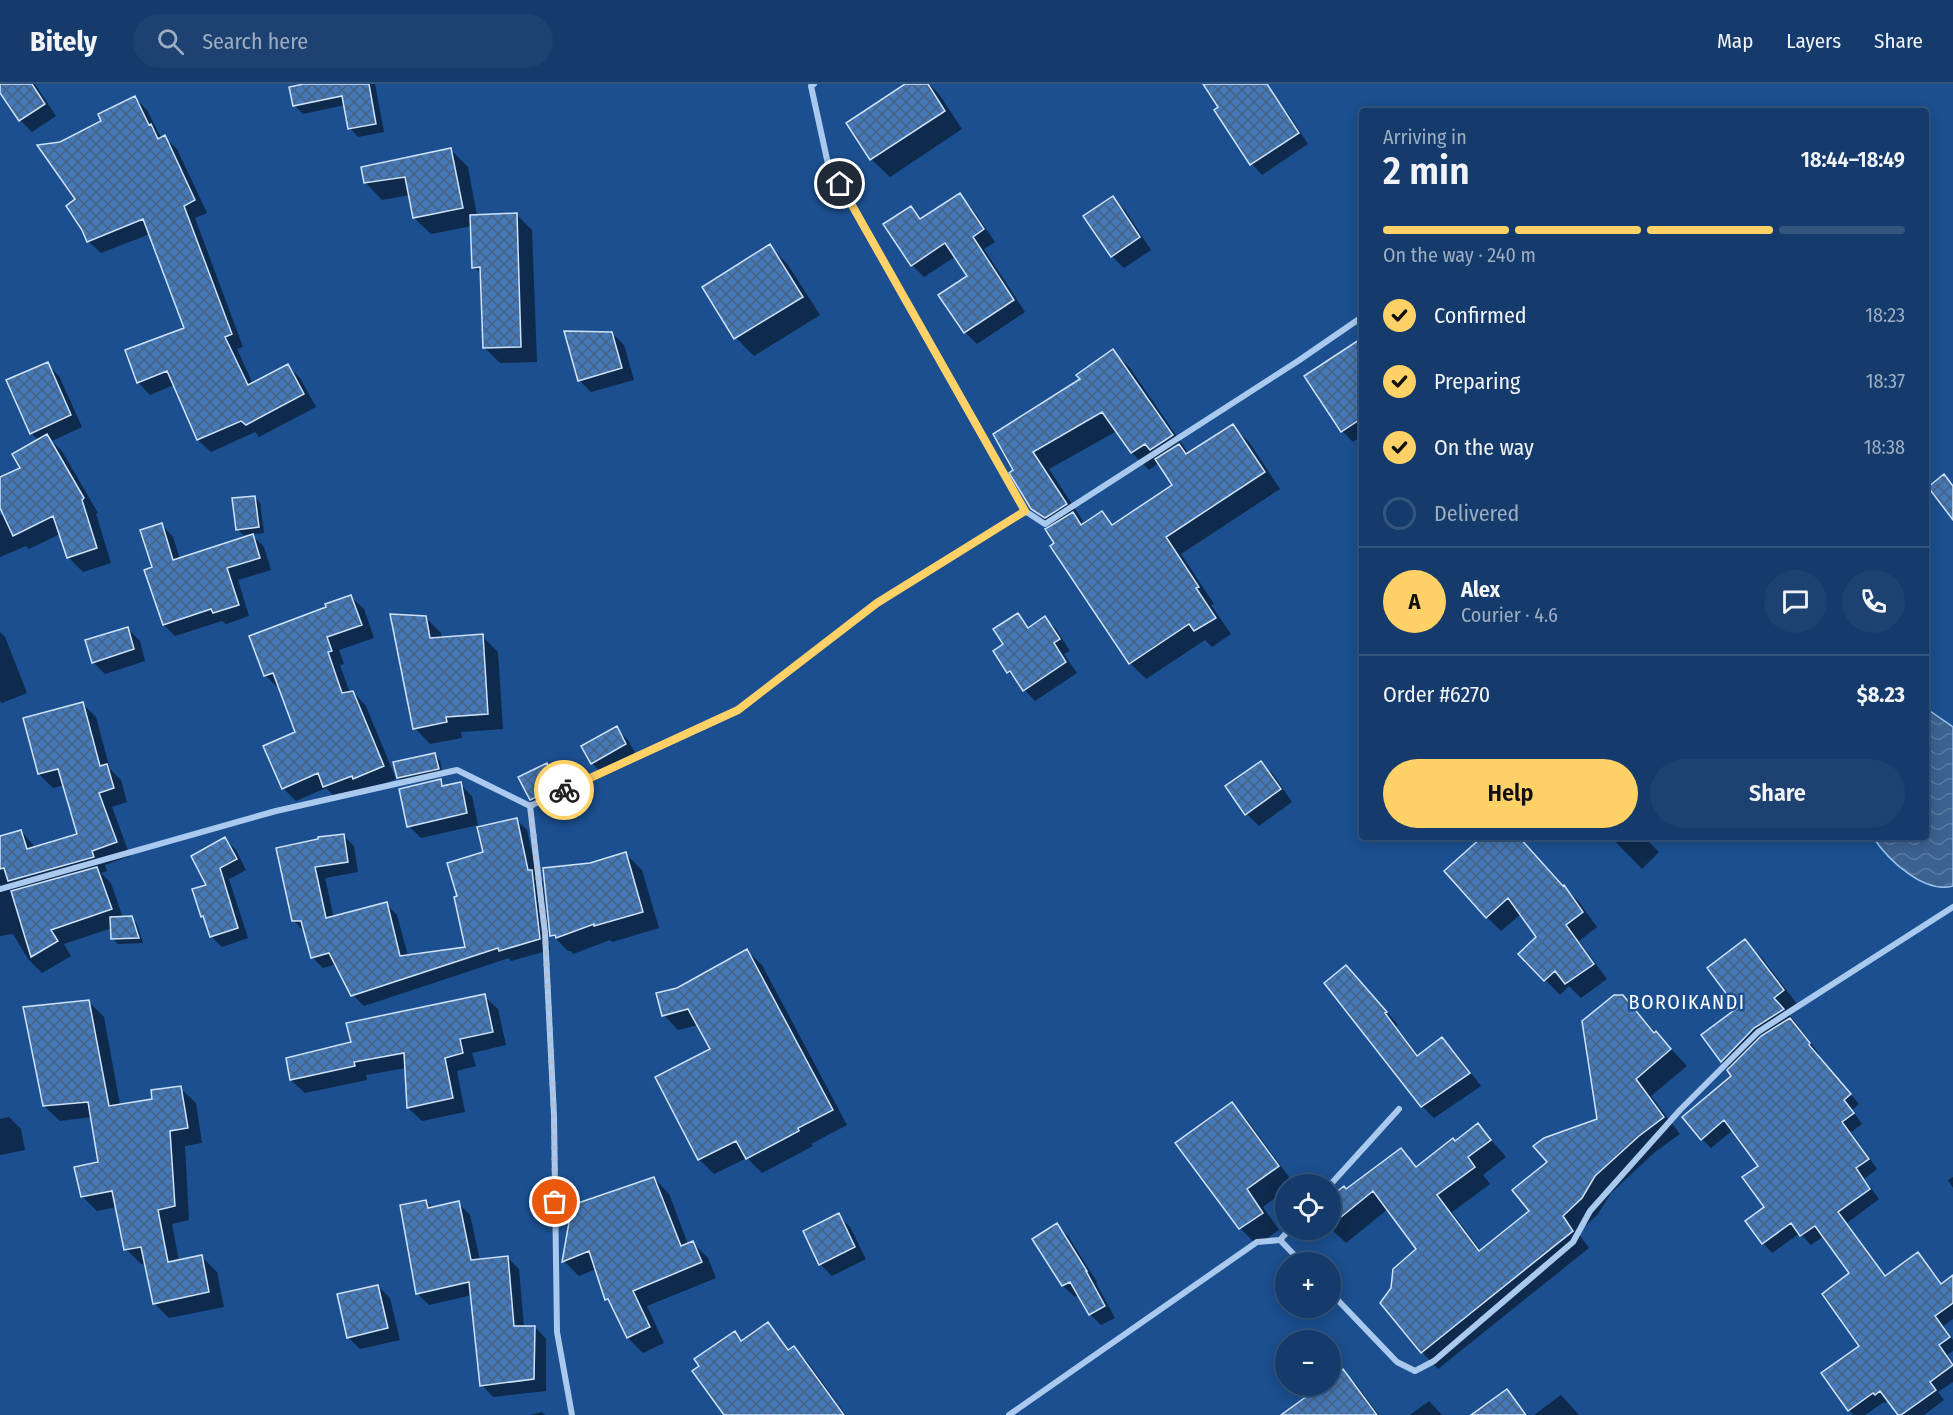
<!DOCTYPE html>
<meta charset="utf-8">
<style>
body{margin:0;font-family:"Fira Sans Condensed",sans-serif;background:#1d4271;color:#f1f3f6;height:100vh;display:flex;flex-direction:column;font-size:22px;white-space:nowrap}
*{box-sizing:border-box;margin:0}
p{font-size:20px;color:#9dadc1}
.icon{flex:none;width:33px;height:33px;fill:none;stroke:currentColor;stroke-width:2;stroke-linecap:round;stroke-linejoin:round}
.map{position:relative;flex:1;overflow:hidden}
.sheet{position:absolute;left:1359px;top:24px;width:570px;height:732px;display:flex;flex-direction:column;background:#143b6b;border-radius:6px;box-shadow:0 3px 15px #0003,0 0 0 2px #33557e}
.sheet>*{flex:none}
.fabs{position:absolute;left:1275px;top:1090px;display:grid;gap:12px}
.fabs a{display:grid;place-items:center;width:66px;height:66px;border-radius:50%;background:#143b6b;box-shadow:0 3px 15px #0003,0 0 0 2px #33557e;font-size:30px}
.pin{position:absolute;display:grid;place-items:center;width:51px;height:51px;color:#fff;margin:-26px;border:3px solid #fff;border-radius:50%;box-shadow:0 2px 6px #0007}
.courier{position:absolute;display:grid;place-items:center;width:60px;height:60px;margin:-30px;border:4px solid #ffd166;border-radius:50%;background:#fff;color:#222;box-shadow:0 2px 8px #0007}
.summary em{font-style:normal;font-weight:600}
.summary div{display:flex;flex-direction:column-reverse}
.summary{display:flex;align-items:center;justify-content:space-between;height:102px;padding:0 24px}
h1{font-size:39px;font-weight:600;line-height:45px}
.bar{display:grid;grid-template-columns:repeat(4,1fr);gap:9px 6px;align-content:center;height:72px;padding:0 24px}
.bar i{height:8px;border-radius:4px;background:#33557e}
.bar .active{background:#ffd166}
.bar p{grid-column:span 4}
.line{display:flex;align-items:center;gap:15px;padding:0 24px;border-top:2px solid #33557e}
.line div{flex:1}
.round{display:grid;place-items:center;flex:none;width:63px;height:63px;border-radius:32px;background:#1d4271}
ol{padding:0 24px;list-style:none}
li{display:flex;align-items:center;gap:18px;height:66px}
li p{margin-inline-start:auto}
li .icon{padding:6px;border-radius:50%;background:#ffd166;color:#111;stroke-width:4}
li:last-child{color:#9dadc1}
li i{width:33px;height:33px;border:3px solid #33557e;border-radius:50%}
.cta{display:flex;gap:12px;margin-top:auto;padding:12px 24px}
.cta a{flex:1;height:69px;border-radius:36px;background:#ffd166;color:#111;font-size:24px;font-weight:600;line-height:69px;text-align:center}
.cta a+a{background:#1d4271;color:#f1f3f6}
header{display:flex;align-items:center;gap:36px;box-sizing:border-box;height:84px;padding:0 30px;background:#143b6b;border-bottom:2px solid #33557e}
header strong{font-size:28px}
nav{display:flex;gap:33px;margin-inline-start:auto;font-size:21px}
.search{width:420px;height:54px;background:#1d4271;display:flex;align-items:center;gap:15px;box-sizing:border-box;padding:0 21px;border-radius:33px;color:#9dadc1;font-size:22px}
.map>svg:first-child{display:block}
.water{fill:url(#water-waves);stroke:#9cc4f0;stroke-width:1.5}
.shadow{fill:#0007;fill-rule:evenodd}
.building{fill:url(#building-cross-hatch);stroke:#cfe3fa;stroke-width:1.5}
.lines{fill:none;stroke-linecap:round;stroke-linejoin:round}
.minor{stroke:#a9c9ee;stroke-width:6}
.done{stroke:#afc1d8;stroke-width:6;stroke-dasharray:0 10.8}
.route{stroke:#ffd166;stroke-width:8}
.labels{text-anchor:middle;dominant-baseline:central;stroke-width:5;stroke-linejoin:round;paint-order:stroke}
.quarter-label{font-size:20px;letter-spacing:1.5px;fill:#fff;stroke:#1b4f8f}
</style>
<header>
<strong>Bitely</strong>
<div class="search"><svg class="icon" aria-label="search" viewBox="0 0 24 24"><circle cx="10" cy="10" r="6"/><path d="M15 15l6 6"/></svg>Search here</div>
<nav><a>Map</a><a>Layers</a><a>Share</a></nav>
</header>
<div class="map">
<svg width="1953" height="1331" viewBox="0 0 1953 1331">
<defs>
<pattern id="water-waves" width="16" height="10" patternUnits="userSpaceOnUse" patternTransform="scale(1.5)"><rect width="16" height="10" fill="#3c6290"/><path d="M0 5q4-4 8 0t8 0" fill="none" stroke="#597aa1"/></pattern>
<pattern id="building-cross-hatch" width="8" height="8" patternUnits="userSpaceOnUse" patternTransform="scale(1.5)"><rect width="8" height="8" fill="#4478b7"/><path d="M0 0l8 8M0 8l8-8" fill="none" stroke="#486282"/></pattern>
</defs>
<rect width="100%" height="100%" fill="#1b4f8f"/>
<path class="water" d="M1930,627L1953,643V802C1924,810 1888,776 1873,753H1926V628Z"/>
<path class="shadow" d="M0,0H35L56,32L32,48L20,36L0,6Z
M312,0H375L384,48L358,53L350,44L345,21L303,30L294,21Z
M908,0H929L939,10L962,45L890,93L871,75Z
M1208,0H1264L1290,32L1308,60L1262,91L1252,80L1216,26L1220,24Z
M135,14L147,26L159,50L163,54L164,53L177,65L207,129L195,134L243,263L237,265L253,300L288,282L300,294L316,323L259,353L255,348L211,368L198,356L174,301L150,311L138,298L186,245L150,150L101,169L88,157L60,59L103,38Z
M451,66L468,83L477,132L516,130L532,146L537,278L500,279L484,263L482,191L474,183L472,142L431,150L414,134L410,111L382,116L366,99Z
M959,111L971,123L995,158L984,165L1025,228L977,260L965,248L969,193L956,172L924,193L912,181L911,124L923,135Z
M1113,114L1125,126L1151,166L1124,184L1112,172Z
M770,162L788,181L820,231L754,272L736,254L704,203Z
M612,249L624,261L634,296L591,308L579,296Z
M1362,256V352L1353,358L1342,347Z
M1113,267L1130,284L1189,370L1232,342L1249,358L1280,405L1181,470L1214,520L1211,521L1231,550L1212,563L1205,556L1146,595L1130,579L1056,460L1051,443L1032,424L1011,389L1082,296ZM1117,347L1132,369L1149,386L1160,378L1174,401L1114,441L1102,429L1083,441L1081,439L1083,437L1049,385Z
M47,280L59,292L82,343L52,357L62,367L98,429L96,430L111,479L83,488L68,473L60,450L29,465L26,462L0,473V431L4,430L0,420V395L22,385L39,357L31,349Z
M255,413L260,419L264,449L243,451L238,445Z
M162,441L173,453L180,475L253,452L264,463L271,486L238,496L249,532L226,540L222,537L175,552L164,541L154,484Z
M351,513L364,525L374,554L339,566L344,580L340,581L350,609L353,608L366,622L396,695L367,707L337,715L326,704L296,717L283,704L297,649L280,604H278L265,591L328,524Z
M1018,531L1030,544L1045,534L1056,545L1070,567L1064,570L1077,589L1035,617L1008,588L995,568L1005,561Z
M425,533L441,549L442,555L482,552L498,568L503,645L461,648L462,654L430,660L415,644Z
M128,545L140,557L145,577L105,590L93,578Z
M0,548L5,553L27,609L2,619L0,617Z
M82,619L96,633L110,685L121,696L127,718L112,723L130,772L105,781L107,787L101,789L111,799L123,834H132L137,840L143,859L118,860L112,854V844L64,860L71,872L42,889L28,875L13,850L0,852V753L21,747L36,764L79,751L64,701L53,704L39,690Z
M616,644L628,656L637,672L604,691L592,679Z
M435,671L440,677L443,690L404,699L398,694Z
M1261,679L1273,690L1292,718L1259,742L1247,730Z
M547,681L559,693L570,715L543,727L531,715Z
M440,697L446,703L460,700L472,712L478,741L421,754L409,742Z
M516,735L527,746L537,793L543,798L550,866L511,877L509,874L364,922L353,911L337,880L323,884L312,873L304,847L293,836L278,765L343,751L354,762L358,788L325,794L334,834L386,820L397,831L408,872L467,864L459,814L485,769Z
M1484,753H1519L1579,818L1597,843L1579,857L1607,895L1581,914L1569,902L1560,911L1520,870L1538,853L1521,830L1501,847L1487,833Z
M1611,753H1644L1659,768L1642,785Z
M225,755L236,766L246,786L229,795L248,854L222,863L212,853L207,837L202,833L194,806L208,802Z
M626,770L642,786L659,844L612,858L610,856L573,870L571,867H568L552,851L591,780Z
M1745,857L1762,874L1800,924L1790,931L1819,970L1817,971L1859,1020L1852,1026L1862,1040L1851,1048L1877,1085L1864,1095L1879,1115L1847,1139L1886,1193L1918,1170L1942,1200L1953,1206V1235L1943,1242L1953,1256V1267L1947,1271L1953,1279V1298L1938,1308L1944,1316L1924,1331H1900L1889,1316L1885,1319L1884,1318L1865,1331H1854L1849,1326L1823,1290L1861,1262L1851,1189L1824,1152L1811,1161L1800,1149L1772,1169L1763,1159L1766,1123L1760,1082L1733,1046L1711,1064L1702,1055L1733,992L1730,985L1722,977L1739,924Z
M747,867L762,881L847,1041L811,1060L813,1062L762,1089L747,1074L714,1090L699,1075L712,965L698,941L678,946L664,931L678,905Z
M1358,895L1398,941L1396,942L1419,973L1442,955L1454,967L1481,1002L1434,1034L1422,1022Z
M484,912L498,925L506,961L472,969L476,982L457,987L465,1028L422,1037L408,1024L406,984L366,991L367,996L305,1009L291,996L353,959Z
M1622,912L1687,982L1651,1012L1680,1050L1655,1068L1611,1109L1598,1130L1578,1149L1589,1164L1438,1285L1422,1268L1382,1219L1419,1165L1388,1125L1346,1159L1330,1144V1115L1346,1107L1401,1066L1418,1083L1478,1041L1506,1073L1483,1091L1490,1100L1452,1128L1481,1167L1531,1127L1599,1036Z
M89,918L104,933L120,1021L153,1016L180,1004L196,1019L202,1059L185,1062L189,1136L172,1140L179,1177L202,1173L217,1188L224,1223L169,1234L154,1219L146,1179L141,1180L126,1165L117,1123L97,1127L82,1112L99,1080L92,1033L60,1037L44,1022Z
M1232,1020L1248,1037L1294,1100L1286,1101V1106L1263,1123L1279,1146L1257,1161L1240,1144Z
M9,1033L21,1045L25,1066L0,1071V1035Z
M1953,1093V1104L1948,1096Z
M654,1094L669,1110L688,1160L693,1159L708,1174L716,1194L647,1222L664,1259L643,1269L628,1254L613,1222L606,1215L596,1185L579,1192L564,1177Z
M426,1117L433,1124L458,1119L470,1131L480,1176L508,1174L519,1185L524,1243H535L546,1255V1307L493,1313L482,1301L472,1211L429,1221L418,1210Z
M838,1131L850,1143L866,1175L832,1192L820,1180Z
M1056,1141L1068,1152L1097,1198L1096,1199L1115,1234L1101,1241L1090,1230L1079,1210L1075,1213L1063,1202L1034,1156Z
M378,1202L390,1214L400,1256L360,1265L348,1253Z
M768,1240L790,1267L794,1264L807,1277L846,1331H725L735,1249L743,1258Z
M1343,1287L1356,1300L1379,1331H1303L1323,1302H1330Z
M1507,1307L1528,1331H1474Z
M1561,1311L1579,1331H1534Z
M1429,1317L1442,1331H1410Z
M542,1328L545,1331H530Z"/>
<path class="building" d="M0,0H32L45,20L19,37L0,9Z
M304,0H369L376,40L348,45L342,12L293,22L289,3Z
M905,0H928L945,27L870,76L846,39Z
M1203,0H1267L1299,49L1250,81L1214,26L1218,23Z
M135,12L149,41L151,40L158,55L165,51L195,116L184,122L232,250L225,253L248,301L288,280L304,310L246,341L241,337L197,356L167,287L137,299L125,266L184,244L143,135L87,158L82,146L66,122L75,115L37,61L60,58L101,37L98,30Z
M451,64L463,124L413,134L405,93L364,99L361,83Z
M960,109L984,145L973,153L1014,216L964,249L938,211L967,192L945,159L911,182L883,140L911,122L920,135Z
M1113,112L1140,153L1111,173L1083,132Z
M517,129L521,263L483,264L480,183L472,184L470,131Z
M770,160L803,213L734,255L702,203Z
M564,247L612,248L622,284L578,297Z
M1362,254V334L1341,348L1304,292Z
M1113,265L1173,351L1150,366L1145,360L1131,369L1102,328L1033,368L1067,420L1045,434L1031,425L1022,410L1009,389L1013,386L993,350L1080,295L1076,291Z
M48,278L71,331L30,350L6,296Z
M1233,340L1265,388L1166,453L1199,503L1196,504L1216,534L1194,547L1189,540L1129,580L1050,462L1054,459L1045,445L1073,428L1081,441L1102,427L1112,441L1172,401L1155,375L1179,360L1186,370Z
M47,350L84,414L82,416L97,464L67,474L53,432L13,452L0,424V393L20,384L12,370Z
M1944,390L1953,402V436L1928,403Z
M255,412L259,443L236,446L232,414Z
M162,439L173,476L253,450L260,474L227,484L239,521L213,529L211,525L163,541L144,486L152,483L140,446Z
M351,511L362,541L327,553L332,567L328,568L342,609L353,607L384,682L353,695L352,692L323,703L318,689L282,705L263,662L295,648L273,589L264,592L249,552L326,523L325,520Z
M1018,529L1028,544L1045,532L1060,555L1054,559L1066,578L1023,607L1010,587L1007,589L993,567L1003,560L993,545Z
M390,530L426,532L430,554L483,550L488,630L446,633L447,638L413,645Z
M128,543L134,565L92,579L85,556Z
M83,618L100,682L107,680L114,704L99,709L117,758L92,767L94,773L8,797L4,784L0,785V752L21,746L27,765L77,750L58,685L38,690L23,634Z
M617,642L626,660L591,680L581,662Z
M435,669L439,685L397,694L393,678Z
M1261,677L1281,705L1245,731L1225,702Z
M547,679L559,703L530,716L518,693Z
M441,695L442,702L461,698L467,729L407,743L399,705Z
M517,734L528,786H532L540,855L499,867L498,864L351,912L329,869L311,874L301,837H292L276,764L318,755V753L344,750L348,778L315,783L326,834L387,818L400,872L465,863L454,813L457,812L447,779L483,768L477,743Z
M225,753L237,775L220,784L238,844L210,853L203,832L201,833L192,805L206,801L191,772Z
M1482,753H1519L1563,802L1564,801L1583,828L1566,841L1594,880L1565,900L1555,887L1544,897L1518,870L1536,853L1508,814L1486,834L1444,787Z
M626,768L643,828L594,842V840L556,854L555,851L550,852L543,784L590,779Z
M97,783L112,825L51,846L58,857L31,873L11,807Z
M132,832L139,854L111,855L110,833Z
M1745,855L1784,906L1774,914L1784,925L1754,944L1721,978L1701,951L1737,924L1707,884Z
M747,865L833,1026L798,1044L799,1047L746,1075L736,1057L698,1076L655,993L710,965L688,925L662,932L656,909L677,904Z
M1346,881L1387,928L1385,929L1417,972L1442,953L1470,989L1421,1023L1324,899Z
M485,910L493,948L460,955L463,969L445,974L453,1014L407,1024L404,969L354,978L355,982L290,996L286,974L351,958L346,939Z
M1614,911H1623L1654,949L1656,947L1671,965L1636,995L1664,1033L1639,1052L1595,1092L1582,1114L1563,1132L1573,1147L1421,1269L1380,1219L1391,1204L1393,1185L1416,1165L1373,1107L1330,1142V1113L1344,1102L1346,1105L1401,1064L1416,1083L1453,1054L1455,1057L1478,1039L1491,1056L1468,1073L1475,1083L1437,1111L1479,1167L1529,1127L1512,1106L1547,1078L1533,1062L1544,1054L1597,1035L1582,937Z
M89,916L109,1022L152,1015L151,1006L181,1002L188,1044L170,1047L175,1122L158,1126L168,1178L202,1171L209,1208L153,1220L141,1163L124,1166L112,1107L81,1113L74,1083L98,1078L88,1018L43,1022L23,923Z
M1790,934L1810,959L1809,961L1851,1010L1844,1016L1854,1029L1842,1038L1869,1075L1856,1084L1870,1105L1838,1128L1885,1192L1918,1168L1941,1200L1953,1191V1219L1935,1232L1950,1253L1939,1261L1953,1281L1930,1298L1936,1306L1901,1331H1898L1880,1307L1875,1311L1873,1309L1848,1327L1821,1289L1859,1262L1822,1210L1849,1189L1815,1142L1800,1152L1791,1139L1762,1160L1745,1137L1764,1123L1742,1093L1758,1082L1724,1036L1701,1056L1682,1033L1731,992L1727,986L1761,952Z
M1232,1018L1279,1082L1247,1105L1263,1129L1239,1145L1175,1059Z
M654,1093L681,1162L693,1157L702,1178L633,1207L650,1243L627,1254L608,1215L605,1216L589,1167L562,1178L572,1121Z
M426,1116L428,1124L459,1117L471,1176L508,1172L514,1242H535L534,1295L480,1302L469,1198L416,1210L400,1121Z
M839,1129L855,1163L819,1181L803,1147Z
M1057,1139L1087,1187H1086L1105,1222L1089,1231L1070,1198L1062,1202L1032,1155Z
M378,1201L388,1244L347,1254L337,1210Z
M768,1238L788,1266L794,1262L844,1331H724L692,1287L699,1282L694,1275L735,1247L741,1257Z
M1343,1285L1377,1331H1281L1321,1302H1330V1295Z
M1507,1305L1526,1331H1471Z"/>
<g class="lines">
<path class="minor" d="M814,0L811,2L828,80L1025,427L1045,440L1298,277L1362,233
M530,722L545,849L554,1032L557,1248L572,1331
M530,722L738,626L877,519L1025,427
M0,805L276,727L457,686L530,722
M1330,1101L1399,1025
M1280,1156L1289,1146
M1330,1208L1397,1278L1415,1287L1434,1277L1573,1158L1590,1127L1680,1026L1758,948L1953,823
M1009,1331L1257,1158L1280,1156L1302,1179"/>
</g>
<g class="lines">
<path class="done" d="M555,1118L554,1032L545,849L530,722L564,706"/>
<path class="route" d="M564,706L738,626L877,519L1025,427L840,100"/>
</g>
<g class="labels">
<g class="quarter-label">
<text x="1687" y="918">BOROIKANDI</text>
</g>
</g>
</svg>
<div class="fabs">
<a><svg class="icon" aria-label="locate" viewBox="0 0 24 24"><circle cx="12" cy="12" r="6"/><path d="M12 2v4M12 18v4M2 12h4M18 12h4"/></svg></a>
<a>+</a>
<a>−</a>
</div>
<div class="pin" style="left:555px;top:1118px;background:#ea580c"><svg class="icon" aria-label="bag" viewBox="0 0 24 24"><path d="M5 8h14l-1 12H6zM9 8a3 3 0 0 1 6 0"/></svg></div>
<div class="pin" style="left:840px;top:100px;background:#1f2937"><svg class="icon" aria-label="home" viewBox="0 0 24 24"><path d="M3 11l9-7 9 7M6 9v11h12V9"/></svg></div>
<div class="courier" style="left:564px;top:706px"><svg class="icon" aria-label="bike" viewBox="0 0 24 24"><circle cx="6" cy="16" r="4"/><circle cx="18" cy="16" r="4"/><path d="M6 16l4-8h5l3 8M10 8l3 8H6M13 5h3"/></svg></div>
<section class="sheet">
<div class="summary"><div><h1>2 min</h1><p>Arriving in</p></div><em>18:44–18:49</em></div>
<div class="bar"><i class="active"></i><i class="active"></i><i class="active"></i><i></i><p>On the way · 240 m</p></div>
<ol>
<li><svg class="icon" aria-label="check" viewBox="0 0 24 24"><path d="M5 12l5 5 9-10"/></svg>Confirmed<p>18:23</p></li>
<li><svg class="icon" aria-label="check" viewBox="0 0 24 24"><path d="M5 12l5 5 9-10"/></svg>Preparing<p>18:37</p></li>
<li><svg class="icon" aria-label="check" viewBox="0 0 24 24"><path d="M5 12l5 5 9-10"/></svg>On the way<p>18:38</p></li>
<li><i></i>Delivered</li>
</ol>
<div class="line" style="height:108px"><b class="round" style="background:#ffd166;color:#111">A</b><div><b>Alex</b><p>Courier · 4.6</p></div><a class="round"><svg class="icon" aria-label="chat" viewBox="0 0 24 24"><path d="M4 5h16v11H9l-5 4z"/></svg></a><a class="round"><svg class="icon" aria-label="phone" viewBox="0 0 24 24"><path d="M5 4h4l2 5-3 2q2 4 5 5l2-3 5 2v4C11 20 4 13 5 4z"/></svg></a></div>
<div class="line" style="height:78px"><div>Order #6270</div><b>$8.23</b></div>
<div class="cta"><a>Help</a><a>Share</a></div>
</section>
</div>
